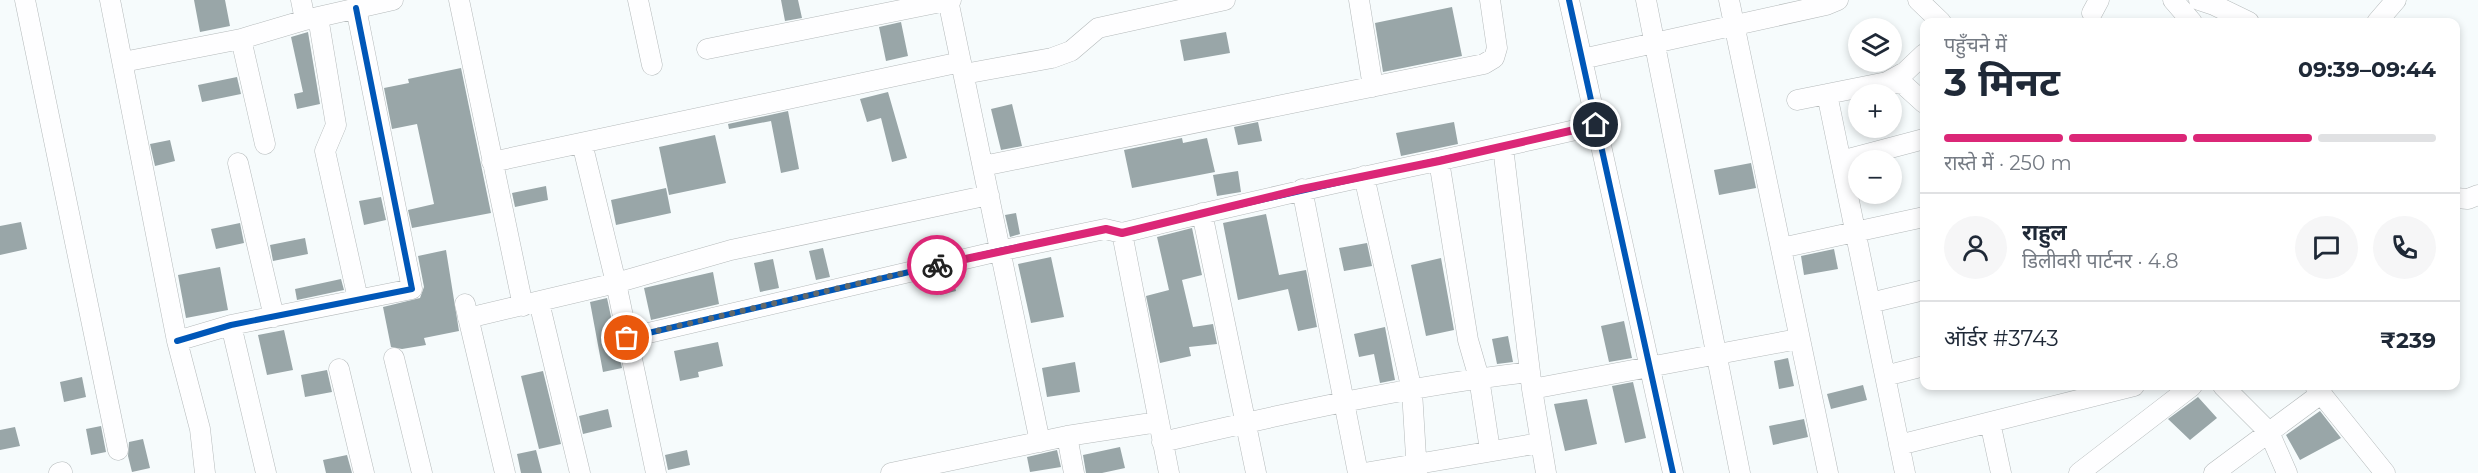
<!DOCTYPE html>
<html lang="hi">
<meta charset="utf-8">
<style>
body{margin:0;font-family:Montserrat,"Noto Sans Devanagari",sans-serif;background:#f6f6f7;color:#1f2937;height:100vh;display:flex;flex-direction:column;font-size:22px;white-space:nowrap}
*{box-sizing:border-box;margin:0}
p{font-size:20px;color:#747a83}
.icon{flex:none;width:33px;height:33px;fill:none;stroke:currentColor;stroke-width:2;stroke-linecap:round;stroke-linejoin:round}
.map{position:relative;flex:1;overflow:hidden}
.sheet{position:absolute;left:1920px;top:18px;width:540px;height:372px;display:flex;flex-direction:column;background:#fff;border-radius:12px;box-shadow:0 3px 9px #0003}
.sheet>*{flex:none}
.tools{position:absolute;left:1848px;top:18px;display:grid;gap:12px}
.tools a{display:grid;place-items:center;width:54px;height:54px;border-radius:50%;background:#fff;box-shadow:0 3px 9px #0003;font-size:30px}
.pin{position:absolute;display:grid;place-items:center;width:51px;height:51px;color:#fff;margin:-26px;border:3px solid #fff;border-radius:50%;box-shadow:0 2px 6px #0007}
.courier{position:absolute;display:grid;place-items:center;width:60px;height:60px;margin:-30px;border:4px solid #db2777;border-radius:50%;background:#fff;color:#222;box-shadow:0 2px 8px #0007}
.head em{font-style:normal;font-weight:700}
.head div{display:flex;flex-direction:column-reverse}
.head{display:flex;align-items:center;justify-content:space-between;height:102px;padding:0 24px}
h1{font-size:39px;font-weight:700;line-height:45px}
.bar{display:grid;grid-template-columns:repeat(4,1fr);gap:9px 6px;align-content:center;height:72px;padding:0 24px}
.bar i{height:8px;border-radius:4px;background:#e0e1e3}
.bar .selected{background:#db2777}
.bar p{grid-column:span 4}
.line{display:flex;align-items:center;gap:15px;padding:0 24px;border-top:2px solid #e0e1e3}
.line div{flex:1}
.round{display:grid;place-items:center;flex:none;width:63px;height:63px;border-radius:32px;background:#f6f6f7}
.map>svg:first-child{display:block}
.building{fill:#99a6a8}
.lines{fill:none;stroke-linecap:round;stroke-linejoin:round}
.minor-casing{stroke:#b5babb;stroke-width:21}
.minor{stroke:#fefeff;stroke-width:20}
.cycleway-casing{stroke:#fff;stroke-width:10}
.cycleway{stroke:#0057b8;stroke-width:6}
.done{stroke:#63696a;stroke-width:6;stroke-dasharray:0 10.8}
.route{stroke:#db2777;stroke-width:8}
</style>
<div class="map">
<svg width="2478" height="473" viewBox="0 0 2478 473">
<rect width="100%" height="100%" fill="#f6fbfc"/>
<path class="building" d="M194,0H225L230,26L200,32Z
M781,0H798L802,18L785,21Z
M1452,7L1462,56L1383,72L1375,23Z
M901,22L908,56L886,61L879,27Z
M308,32L320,104L297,109L294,94L303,92L291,37Z
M1226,32L1230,53L1184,61L1180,40Z
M461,68L491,213L412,228L408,210L434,204L417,124L392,129L384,88L409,83L408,79Z
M237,77L241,94L202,102L198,85Z
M888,92L907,158L892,162L881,118L867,122L860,99Z
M1012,104L1022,146L1001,150L991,109Z
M788,111L799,169L781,173L771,121L729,129L728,124Z
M1258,122L1262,141L1238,145L1234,127Z
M1454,122L1458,144L1401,156L1396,133Z
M715,135L726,183L669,195L659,147Z
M1182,138L1183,143L1207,138L1215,172L1132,188L1124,150Z
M170,140L175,161L155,166L150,144Z
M1751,163L1756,188L1719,195L1714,170Z
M1238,171L1241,192L1217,196L1213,175Z
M546,186L548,200L515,207L512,193Z
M666,188L671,213L616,225L611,200Z
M381,197L386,220L364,225L359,201Z
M1016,213L1020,234L1010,237L1005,215Z
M1266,214L1279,275L1306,270L1317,327L1298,331L1288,289L1238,300L1223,223Z
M21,222L27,249L0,255V226Z
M240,223L244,243L216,249L211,229Z
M1192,228L1202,275L1182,280L1193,327L1213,324L1217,344L1189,347L1191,356L1160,363L1146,296L1169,290L1157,237Z
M305,238L308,254L273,261L270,245Z
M1367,243L1372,266L1344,271L1339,248Z
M823,248L830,277L816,280L809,251Z
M1834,249L1838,269L1804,275L1801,256Z
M446,250L459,331L424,338L426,345L402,349L391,347L383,307L420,298L424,287L418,256Z
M1051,257L1064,317L1031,323L1018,264Z
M1441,258L1454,330L1426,336L1411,265Z
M773,259L779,288L760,292L754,263Z
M220,267L228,310L186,318L178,275Z
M713,272L719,304L651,320L644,288Z
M952,274L956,291L940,295L937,278Z
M341,279L344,290L297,300L295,289Z
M607,298L622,368L603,372L590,302Z
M1624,321L1632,358L1609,362L1601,326Z
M1385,327L1395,380L1380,383L1374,354L1359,357L1354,334Z
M284,330L293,370L267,375L258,335Z
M1508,336L1513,362L1497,364L1492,339Z
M718,342L723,366L698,372L699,377L680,381L674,351Z
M1788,358L1794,386L1779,389L1774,361Z
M1075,362L1080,392L1047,397L1042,368Z
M327,370L332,392L305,397L301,375Z
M543,371L561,444L539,449L521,376Z
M82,377L86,397L64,402L60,382Z
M1633,382L1646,438L1625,443L1612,386Z
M1863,385L1867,400L1831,409L1827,394Z
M2198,397L2217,418L2190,440L2168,419Z
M1587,399L1597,444L1565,451L1554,404Z
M608,409L612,427L583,434L579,416Z
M2320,411L2341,438L2300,460L2286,435Z
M1804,419L1808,437L1773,445L1769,426Z
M101,426L106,452L91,455L86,429Z
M15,427L20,446L0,450V430Z
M143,439L150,468L132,472L128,456L129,442Z
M1120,447L1125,468L1102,473H1086L1083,455Z
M536,450L542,473H521L517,454Z
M687,450L690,465L668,470L665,455Z
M1057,450L1061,467L1030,472L1027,457Z
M347,455L352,473H326L323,460Z"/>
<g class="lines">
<defs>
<path id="minor" d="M25,0L118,450
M110,0L177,341L200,429L205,473
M301,0L305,20
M459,0L523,306
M638,0L652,65
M948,0L1040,442
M1359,0L1373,87
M1569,0L1673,473
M1646,0L1740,473
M1729,0L1828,473
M1918,0L1941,22
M2173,0L2192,22
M2199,0L2214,5L2249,22
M2092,13L2099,0
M318,17L336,125L325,151L358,299
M2377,22L2396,0
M241,39L265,144
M707,49L951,0
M1582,59L1826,5L1838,0
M123,62L241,39L305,20L393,0
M964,74L1052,58L1071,51L1098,28L1225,0
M1887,82L1905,72L1924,54
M1827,94L1905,473
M1797,100L1887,82L1903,84L1924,103
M582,143L616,283L656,473
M1503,147L1532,389L1546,473
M1439,161L1468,340L1479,378L1490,450
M1841,161L1924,139
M492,162L961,62
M238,163L274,317
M983,166L1484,64L1494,58L1497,48L1490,0
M1364,176L1412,391L1417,473
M1302,189L1358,473
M2456,198L2468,199L2478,195
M1202,213L1256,473
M1122,233L1169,473
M1781,248L1924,217
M539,302L580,473
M1870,303L1924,290
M465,304L505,473
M468,318L616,283L731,250L989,195
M231,325L266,473
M627,338L999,251L1105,229L1122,233C1280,193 1438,162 1597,125
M177,341L231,325L412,289L356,8
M394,358L422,473
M339,369L364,473
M1885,376L1924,366
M2223,386L2269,432L2287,473
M2315,386L2385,473
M1532,389L1798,339
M1990,422L2001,473
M1067,436L1074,473
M1162,442C1283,414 1407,386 1530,372
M1899,445L2134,386
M59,473L62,472
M891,473L1067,436L1158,422
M1364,473L1540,443
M2079,473L2192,386
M2214,473L2322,393"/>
</defs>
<use href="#minor" class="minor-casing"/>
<use href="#minor" class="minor"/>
<defs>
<path id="cycleway" d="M1569,0L1673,473
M627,338L999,251L1105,229L1122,233C1280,193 1438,162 1597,125
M177,341L231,325L412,289L356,8"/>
</defs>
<use href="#cycleway" class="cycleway-casing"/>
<use href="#cycleway" class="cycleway"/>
</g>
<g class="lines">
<path class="done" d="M627,338L937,265"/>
<path class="route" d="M937,265L1106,229L1122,233L1302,189L1439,161L1596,125"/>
</g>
</svg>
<div class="tools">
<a><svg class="icon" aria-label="layers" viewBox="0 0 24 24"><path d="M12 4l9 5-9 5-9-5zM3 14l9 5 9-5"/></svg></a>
<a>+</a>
<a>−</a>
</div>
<div class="pin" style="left:627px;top:338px;background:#ea580c"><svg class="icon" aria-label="bag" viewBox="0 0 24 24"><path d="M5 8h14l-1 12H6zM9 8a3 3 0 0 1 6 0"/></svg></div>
<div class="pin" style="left:1596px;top:125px;background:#1f2937"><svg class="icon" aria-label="home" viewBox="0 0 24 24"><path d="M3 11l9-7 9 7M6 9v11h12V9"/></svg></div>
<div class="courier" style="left:937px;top:265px"><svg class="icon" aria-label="bike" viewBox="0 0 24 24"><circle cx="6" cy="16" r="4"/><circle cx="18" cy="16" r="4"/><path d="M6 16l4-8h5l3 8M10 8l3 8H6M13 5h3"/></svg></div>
<section class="sheet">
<div class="head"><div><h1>3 मिनट</h1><p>पहुँचने में</p></div><em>09:39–09:44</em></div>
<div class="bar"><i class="selected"></i><i class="selected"></i><i class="selected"></i><i></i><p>रास्ते में · 250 m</p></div>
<div class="line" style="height:108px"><a class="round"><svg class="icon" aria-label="person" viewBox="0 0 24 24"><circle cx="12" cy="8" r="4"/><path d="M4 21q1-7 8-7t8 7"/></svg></a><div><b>राहुल</b><p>डिलीवरी पार्टनर · 4.8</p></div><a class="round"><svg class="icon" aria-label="chat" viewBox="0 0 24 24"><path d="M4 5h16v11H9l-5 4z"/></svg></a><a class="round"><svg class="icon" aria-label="phone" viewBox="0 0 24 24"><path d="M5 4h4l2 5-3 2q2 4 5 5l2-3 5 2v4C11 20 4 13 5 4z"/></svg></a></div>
<div class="line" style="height:78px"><div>ऑर्डर #3743</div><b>₹239</b></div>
</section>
</div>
